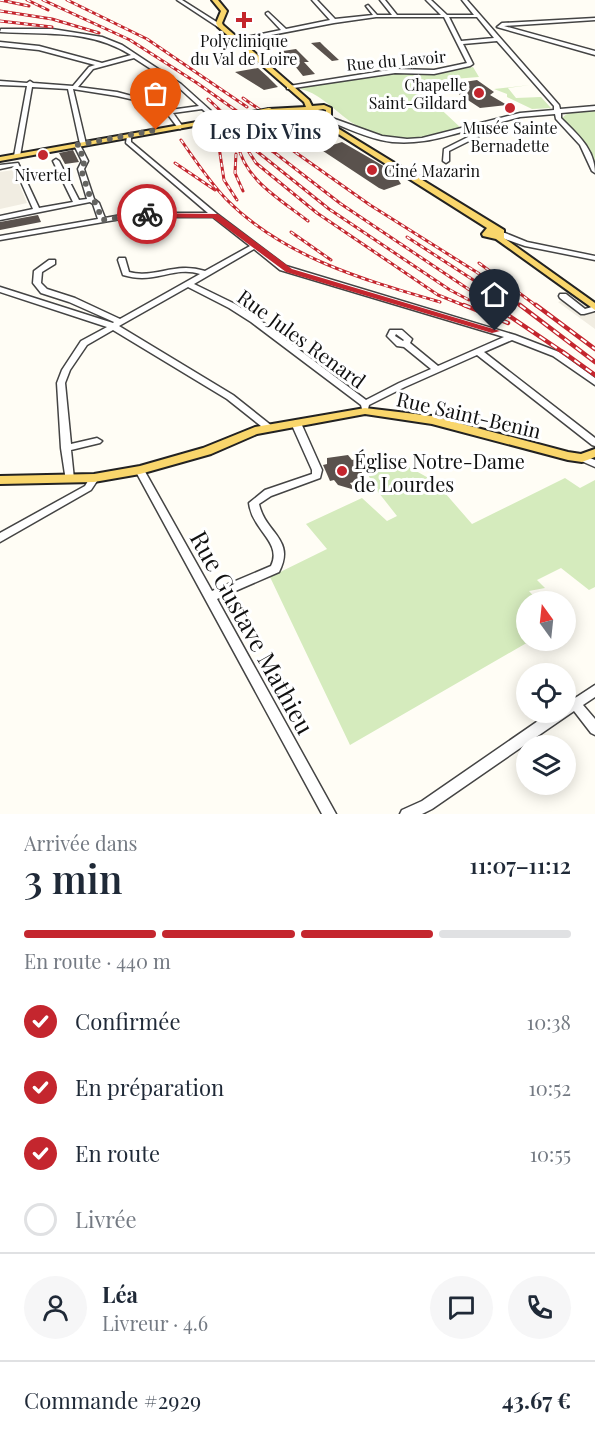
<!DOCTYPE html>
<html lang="fr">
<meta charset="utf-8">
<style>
body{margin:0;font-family:"Playfair Display",serif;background:#f6f6f7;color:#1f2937;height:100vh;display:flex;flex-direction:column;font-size:22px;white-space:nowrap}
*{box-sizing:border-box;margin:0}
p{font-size:20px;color:#747a83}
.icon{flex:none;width:33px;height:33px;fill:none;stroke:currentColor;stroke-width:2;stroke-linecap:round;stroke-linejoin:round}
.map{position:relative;height:814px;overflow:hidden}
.panel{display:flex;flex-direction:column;background:#fff;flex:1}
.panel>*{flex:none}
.needle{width:39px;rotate:345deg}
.fabs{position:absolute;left:516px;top:591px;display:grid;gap:12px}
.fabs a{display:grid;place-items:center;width:60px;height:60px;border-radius:50%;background:#fff;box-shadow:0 3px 15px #0003;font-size:30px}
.pin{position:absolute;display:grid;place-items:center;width:51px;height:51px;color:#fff;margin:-62px -26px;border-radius:50% 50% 50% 0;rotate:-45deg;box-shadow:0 0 6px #0007}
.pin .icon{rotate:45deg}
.courier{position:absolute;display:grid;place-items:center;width:60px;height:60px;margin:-30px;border:4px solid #c4262e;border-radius:50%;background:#fff;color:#222;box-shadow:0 2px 8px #0007}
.bubble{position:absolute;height:42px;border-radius:21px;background:#fff;box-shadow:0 3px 15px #0003;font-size:20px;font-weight:600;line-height:42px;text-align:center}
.headline em{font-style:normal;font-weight:600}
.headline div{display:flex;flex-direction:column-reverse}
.headline{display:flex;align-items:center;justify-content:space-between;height:102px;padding:0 24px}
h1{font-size:39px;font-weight:600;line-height:45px}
.bar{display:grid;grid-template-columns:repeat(4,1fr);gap:9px 6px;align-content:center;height:72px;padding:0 24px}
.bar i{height:8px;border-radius:4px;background:#e0e1e3}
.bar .current{background:#c4262e}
.bar p{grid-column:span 4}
.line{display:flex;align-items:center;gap:15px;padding:0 24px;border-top:2px solid #e0e1e3}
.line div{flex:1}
.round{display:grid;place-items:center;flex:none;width:63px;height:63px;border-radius:32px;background:#f6f6f7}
ol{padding:0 24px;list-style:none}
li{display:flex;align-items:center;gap:18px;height:66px}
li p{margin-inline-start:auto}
li .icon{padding:6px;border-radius:50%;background:#c4262e;color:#fff;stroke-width:4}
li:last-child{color:#747a83}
li i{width:33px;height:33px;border:3px solid #e0e1e3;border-radius:50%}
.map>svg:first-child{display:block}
.green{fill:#d5ebbd}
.plaza{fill:#f1ede2}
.building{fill:#5a524d}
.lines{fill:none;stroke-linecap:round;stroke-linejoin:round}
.minor-casing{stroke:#444;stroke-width:3}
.major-casing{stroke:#222;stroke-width:4}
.minor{fill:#fff;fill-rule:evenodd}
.major{fill:#f9d66b;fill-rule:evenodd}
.rail-far1-casing{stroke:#c4262e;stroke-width:3}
.rail-casing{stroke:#c4262e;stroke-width:4.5}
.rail-far1{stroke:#fff;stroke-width:1.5;stroke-dasharray:4;stroke-linecap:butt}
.rail{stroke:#fff;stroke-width:2;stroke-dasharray:7;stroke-linecap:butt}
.major-bridge-casing{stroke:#222;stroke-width:8;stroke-linecap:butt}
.major-bridge{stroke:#f9d66b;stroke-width:6}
.route{fill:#c4262e}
.done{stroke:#646461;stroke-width:6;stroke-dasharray:0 10.8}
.poi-dot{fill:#c4262e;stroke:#fff;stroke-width:2}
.labels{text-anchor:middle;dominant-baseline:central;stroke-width:6;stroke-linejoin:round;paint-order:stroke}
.far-poi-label{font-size:16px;fill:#111;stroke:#fff}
.far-street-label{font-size:16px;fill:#111;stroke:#fff}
.street-label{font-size:20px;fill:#111;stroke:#fff}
.poi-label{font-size:20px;fill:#111;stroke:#fff;text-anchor:start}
.near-street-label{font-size:24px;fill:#111;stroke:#fff}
</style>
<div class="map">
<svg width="595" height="814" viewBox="0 0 595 814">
<rect width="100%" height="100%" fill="#fffdf5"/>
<path class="green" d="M473,67L479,77L453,79L417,87L461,128C416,140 381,147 343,116C329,105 318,93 300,89L308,84L396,71L435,73Z
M530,85L508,88L516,98L541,97L551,108L532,109L507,97V94L494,89Z
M595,110V165L588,147L562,118L569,112Z
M382,452L450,490L445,493L472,524L565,478L580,488L595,480V587L589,590L561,568L537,580L545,588L529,591L538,601L526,602V640L530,641L350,745L270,577L327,549L306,524L362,498L387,521L397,516L375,488L360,459Z"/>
<path class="plaza" d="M13,170L27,203L0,209V172Z
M572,297L595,312V329L558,302Z"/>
<path class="building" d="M320,42L325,47L339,60L332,61L311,43Z
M296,49L309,62H304L315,74L303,76L283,51Z
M258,68L268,77L278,87L264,90L235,72Z
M477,80L494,92L490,95L507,105L480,108L445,85Z
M342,142L399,175L396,176L401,184L384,190L379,188L320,149Z
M73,150L79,162L65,164L59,153Z
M38,215L41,222L0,230V222Z
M348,455L352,460L356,459L362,473L359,481L350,483L355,490L338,485L334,480L330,481L323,465L327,464V458Z"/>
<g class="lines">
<defs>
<path id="minor" d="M177,0H182L223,26L218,27Z
M312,0H317L335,19L373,15L366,6L368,5L377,15H392L380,0H385L397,15H441L426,0H431L447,15H474L462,0H467L559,105L560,109L595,106V110L561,113V118C577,134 595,149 595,173L592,171L580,145L556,119L555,114L520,117L490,125L487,132L449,151V161L446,163L443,161L444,149L482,130L483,126C450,135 416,148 381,140C360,135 340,125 319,117L318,116L321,114L382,136L407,139L422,138L520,113L554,110V106L497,41L463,44L473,64L470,66L434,74L395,73L287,89V87L289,86L395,69L434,70L467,63L444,17H376L334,23L235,42L232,40L281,30L266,14V13L268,12L286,29L330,20ZM449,17H477L494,38L461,41Z
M595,18V20L504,26L595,51V55L497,27L502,23Z
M52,29L102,37L122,45L181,84L220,119L215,120L202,109L173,113L183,127L180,129L178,128L166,112L139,101L117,96L73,89L86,144L83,146L80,144L68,89L32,87L20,156L15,157L14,156L27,86L0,85V81L27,83L30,81L33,83L73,86L89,67L95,65L39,50L0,46V42L39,46L102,63L131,55C90,29 46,35 0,32L1,29ZM134,58L177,86L199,106L170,110L143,99L117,92L78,87L93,69Z
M127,136H131V142L217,214L286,266L515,335L559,352L595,378V385L553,356L512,340L484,352L595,438V446L592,445L477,355L405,387L369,405L368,409H362L361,405L251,322L229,308L188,287L119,326L233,395L272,426L274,428L272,430H266L227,399L113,330L87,345L70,370L65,383L71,444L97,438L102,441L100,443L71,450L74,479L72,481H66L61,448L57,383L62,370L81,341L107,327L0,292V287L113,323L114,322L69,302L41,293L33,283L34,271L49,260H55V264L42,272L41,283L47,289L75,298L120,319L200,274C180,267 162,278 142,278C135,278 130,277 123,275L118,260L119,258H125L129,272C155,279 175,261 205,271L250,246L213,217H132L0,240V236L98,219L93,204L90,202L0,220V216L33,209L14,166L0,169V165L18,163L39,208L73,202L53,161L56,159L59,161L79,200L87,199L78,169L82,161L74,145L77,143L80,145L88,161L84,169L94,199L99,203L105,218L132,213H208L126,143ZM254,249L280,270L504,337L438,366L410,343L412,339L402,330H390L387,336L397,346L404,347L431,369L399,383L366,400L257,318L235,304L194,284ZM396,334L404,340L403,341L395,336Z
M436,168L439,170L438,171L419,180L417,181L414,179Z
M499,233H505L527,242L595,256V260L525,246L499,237Z
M560,294H566L585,309L595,306V311L584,314H581L560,298L559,296Z
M296,420L301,423L322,470L320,478L271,496L259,504C265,533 296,539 279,572L217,599L336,814H322L135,470L137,468H143L212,591L271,566C280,548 264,536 256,522C252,516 250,510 249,503L265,490L312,474V470L291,423Z
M582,455L595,460V467L579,460L577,458L579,456Z
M94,475L97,476L99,478L91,490L0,542V533L85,486L91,476Z
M595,685V697L583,705L595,719V735L591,733L574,711L432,809L422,814H400L402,810L422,801L551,712H566V704Z"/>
<path id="major" d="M212,0H218L227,11L222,23L223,25L309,100L312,106L324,105L331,108V115L321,118L504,230V238L595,303V310L496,239L483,236L482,234L487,228L310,116L305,111L267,112V110L269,109L306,107L304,102L218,27L216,23L221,11ZM323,109L326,110V113L319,114L313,111Z
M225,117L229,119L227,120L0,161V157Z
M365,408L432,416L568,452L581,454L595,449V457L582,462L568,460L432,424L365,414L257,434L211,454L140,474L94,482L0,484V476L94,474L140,466L203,448L255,427Z"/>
</defs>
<use href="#minor" class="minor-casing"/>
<use href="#major" class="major-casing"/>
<use href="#minor" class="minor"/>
<use href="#major" class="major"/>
<defs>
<path id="rail-far1" d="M0,0L29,6
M27,0L48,10
M43,0L130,40L197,83L370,205L478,273L522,307
M67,0L147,39L247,107
M0,11L52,19L99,33
M0,21L52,27
M243,98L276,121
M208,99L244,133L275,153L341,204L495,307
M232,126L256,163L317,213L438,295L468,307
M181,140C195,160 209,181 226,199C283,257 364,280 440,302
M238,145C245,180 281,200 308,221
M249,145L329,209L450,290L469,300
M219,147L224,180L237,200
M236,154L235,173L243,191
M175,163L215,190
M291,232L331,260
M407,237L478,283
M479,263L538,307"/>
<path id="rail" d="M464,305L508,323
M493,305L570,357
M520,305L595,362
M536,305L595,349
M563,352L595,375"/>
</defs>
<use href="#rail-far1" class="rail-far1-casing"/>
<use href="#rail" class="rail-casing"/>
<use href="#rail-far1" class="rail-far1"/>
<use href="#rail" class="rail"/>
<defs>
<path id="major-bridge" d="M225,119L269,111"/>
</defs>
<use href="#major-bridge" class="major-bridge-casing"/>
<use href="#major-bridge" class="major-bridge"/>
</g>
<path class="route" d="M144,213L218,214L292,269L500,331L492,333L286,272L213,218L147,217L144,216Z"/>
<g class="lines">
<path class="done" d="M147,214L102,220L96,203L91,200L81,169L85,161L77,145L156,130"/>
</g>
<g class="poi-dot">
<path d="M241 11h6v6h6v6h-6v6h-6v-6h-6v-6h6z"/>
<circle cx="479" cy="93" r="6"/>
<circle cx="510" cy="108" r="6"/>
<circle cx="43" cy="155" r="6"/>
<circle cx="372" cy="170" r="6"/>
<circle cx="342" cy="471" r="6"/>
</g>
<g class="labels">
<g class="far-poi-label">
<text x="244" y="40">Polyclinique<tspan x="244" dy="18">du Val de Loire</tspan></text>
<text x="467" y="84" text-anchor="end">Chapelle<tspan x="467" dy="18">Saint-Gildard</tspan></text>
<text x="510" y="127">Musée Sainte<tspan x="510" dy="18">Bernadette</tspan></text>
<text x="384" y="170" text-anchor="start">Ciné Mazarin</text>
<text x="43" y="174">Nivertel</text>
</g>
<g class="far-street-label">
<text transform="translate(396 60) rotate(-5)">Rue du Lavoir</text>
</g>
<g class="street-label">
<text transform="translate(302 338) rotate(36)">Rue Jules Renard</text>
<text transform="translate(469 414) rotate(13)">Rue Saint-Benin</text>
</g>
<g class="poi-label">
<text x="354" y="460">Église Notre-Dame<tspan x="354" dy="23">de Lourdes</tspan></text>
</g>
<g class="near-street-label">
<text transform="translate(253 632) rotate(61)">Rue Gustave Mathieu</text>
</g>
</g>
</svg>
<div class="fabs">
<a><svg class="needle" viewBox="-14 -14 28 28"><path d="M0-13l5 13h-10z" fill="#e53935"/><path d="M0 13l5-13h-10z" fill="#747a83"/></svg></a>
<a><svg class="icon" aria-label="locate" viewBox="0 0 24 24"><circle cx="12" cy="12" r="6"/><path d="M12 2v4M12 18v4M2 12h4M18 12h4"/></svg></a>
<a><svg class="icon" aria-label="layers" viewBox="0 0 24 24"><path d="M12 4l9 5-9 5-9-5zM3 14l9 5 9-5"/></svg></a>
</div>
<div class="pin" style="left:156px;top:130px;background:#ea580c"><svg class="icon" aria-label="bag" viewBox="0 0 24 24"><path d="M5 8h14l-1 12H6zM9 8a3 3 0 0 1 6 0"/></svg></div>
<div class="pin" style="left:495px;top:331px;background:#1f2937"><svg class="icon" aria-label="home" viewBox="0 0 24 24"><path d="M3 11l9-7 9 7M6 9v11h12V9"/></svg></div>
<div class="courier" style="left:147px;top:214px"><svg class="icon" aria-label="bike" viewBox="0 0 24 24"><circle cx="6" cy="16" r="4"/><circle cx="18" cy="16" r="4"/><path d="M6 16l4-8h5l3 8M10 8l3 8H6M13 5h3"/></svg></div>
<div class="bubble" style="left:192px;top:110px;width:147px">Les Dix Vins</div>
</div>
<section class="panel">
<div class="headline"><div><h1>3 min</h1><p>Arrivée dans</p></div><em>11:07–11:12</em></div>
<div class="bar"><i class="current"></i><i class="current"></i><i class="current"></i><i></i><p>En route · 440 m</p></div>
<ol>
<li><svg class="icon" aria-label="check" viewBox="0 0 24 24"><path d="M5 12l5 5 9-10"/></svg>Confirmée<p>10:38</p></li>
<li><svg class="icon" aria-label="check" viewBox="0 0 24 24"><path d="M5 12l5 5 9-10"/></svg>En préparation<p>10:52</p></li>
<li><svg class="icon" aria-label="check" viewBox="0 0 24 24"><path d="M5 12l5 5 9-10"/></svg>En route<p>10:55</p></li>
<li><i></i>Livrée</li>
</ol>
<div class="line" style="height:108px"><a class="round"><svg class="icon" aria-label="person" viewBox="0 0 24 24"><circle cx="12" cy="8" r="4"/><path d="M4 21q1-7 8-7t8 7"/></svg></a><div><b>Léa</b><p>Livreur · 4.6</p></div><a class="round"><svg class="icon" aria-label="chat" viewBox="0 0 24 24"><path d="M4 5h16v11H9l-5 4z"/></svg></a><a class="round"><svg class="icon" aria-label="phone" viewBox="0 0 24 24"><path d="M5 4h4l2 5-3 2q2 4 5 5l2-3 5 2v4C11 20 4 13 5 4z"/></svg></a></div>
<div class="line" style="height:78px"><div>Commande #2929</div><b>43.67 €</b></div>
</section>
